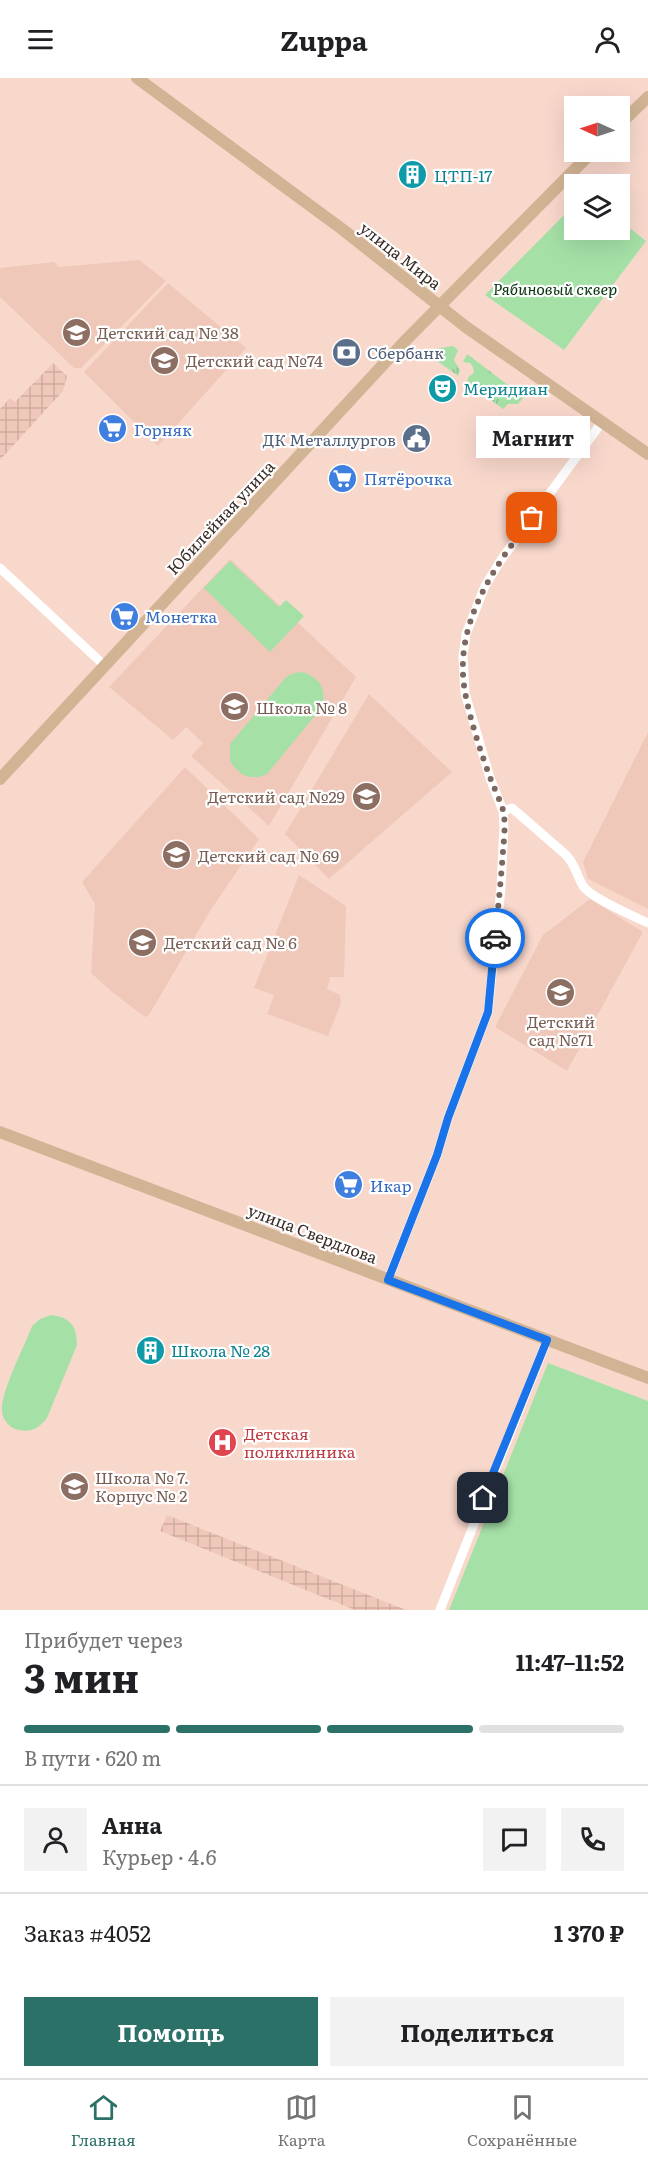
<!DOCTYPE html>
<html lang="ru">
<meta charset="utf-8">
<style>
body{margin:0;font-family:Literata,serif;background:#f2f2f2;color:#202124;height:100vh;display:flex;flex-direction:column;font-size:22px;white-space:nowrap}
*{box-sizing:border-box;margin:0}
p{font-size:20px;color:#757577}
.icon{flex:none;width:33px;height:33px;fill:none;stroke:currentColor;stroke-width:2;stroke-linecap:round;stroke-linejoin:round}
.map{position:relative;height:1532px;overflow:hidden}
.panel{display:flex;flex-direction:column;background:#fff;flex:1}
.panel>*{flex:none}
.needle{width:39px;rotate:273deg}
.buttons{position:absolute;left:564px;top:18px;display:grid;gap:12px}
.buttons a{display:grid;place-items:center;width:66px;height:66px;border-radius:0px;background:#fff;box-shadow:0 6px 24px #0002;font-size:30px}
.pin{position:absolute;display:grid;place-items:center;width:51px;height:51px;color:#fff;margin:-26px;border-radius:12px;box-shadow:0 3px 9px #0006}
.courier{position:absolute;display:grid;place-items:center;width:60px;height:60px;margin:-30px;border:4px solid #1a73e8;border-radius:50%;background:#fff;color:#222;box-shadow:0 2px 8px #0007}
.bubble{position:absolute;height:42px;border-radius:0px;background:#fff;box-shadow:0 6px 24px #0002;font-size:20px;font-weight:700;line-height:42px;text-align:center}
.head em{font-style:normal;font-weight:700}
.head div{display:flex;flex-direction:column-reverse}
.head{display:flex;align-items:center;justify-content:space-between;height:102px;padding:0 24px}
h1{font-size:39px;font-weight:700;line-height:45px}
.bar{display:grid;grid-template-columns:repeat(4,1fr);gap:9px 6px;align-content:center;height:72px;padding:0 24px}
.bar i{height:8px;border-radius:4px;background:#e0e0e0}
.bar .on{background:#2b7167}
.bar p{grid-column:span 4}
.line{display:flex;align-items:center;gap:15px;padding:0 24px;border-top:2px solid #e0e0e0}
.line div{flex:1}
.round{display:grid;place-items:center;flex:none;width:63px;height:63px;border-radius:0px;background:#f2f2f2}
.cta{display:flex;gap:12px;margin-top:auto;padding:12px 24px}
.cta a{flex:1;height:69px;border-radius:0px;background:#2b7167;color:#fff;font-size:24px;font-weight:700;line-height:69px;text-align:center}
.cta a+a{background:#f2f2f2;color:#202124}
header{display:flex;justify-content:space-between;align-items:center;height:78px;padding:0 24px;background:#fff;font-size:27px;font-weight:700}
.dock{display:flex;justify-content:space-around;align-items:center;height:84px;border-top:2px solid #e0e0e0;background:#fff;font-size:16px;color:#757577}
.dock a{display:grid;justify-items:center;gap:3px}
.dock .on{color:#2b7167}
.map>svg:first-child{display:block}
.built{fill:#efc8ba}
.industrial{fill:url(#industrial-grid)}
.grass{fill:url(#grass-tufts)}
.green{fill:#a5e1a7}
.lines{fill:none;stroke-linecap:round;stroke-linejoin:round}
.minor{stroke:#fff;stroke-width:9}
.major{stroke:#d1b494;stroke-width:12}
.done{stroke:#7b6860;stroke-width:6;stroke-dasharray:0 10.8}
.route{stroke:#1a73e8;stroke-width:8}
.labels{text-anchor:middle;dominant-baseline:central;stroke-width:4.5;stroke-linejoin:round;paint-order:stroke}
.culture-label{font-size:16px;fill:#0d838f;stroke:#fff;text-anchor:start}
.street-label{font-size:16px;fill:#372b26;stroke:#fff}
.park-label{font-size:16px;font-style:italic;fill:#06340d;stroke:#fff}
.education-label{font-size:16px;fill:#785e54;stroke:#fff;text-anchor:start}
.service-label{font-size:16px;fill:#4e5e75;stroke:#fff;text-anchor:start}
.shop-label{font-size:16px;fill:#366cbe;stroke:#fff;text-anchor:start}
.health-label{font-size:16px;fill:#be3a42;stroke:#fff;text-anchor:start}
</style>
<header><svg class="icon" aria-label="menu" viewBox="0 0 24 24"><path d="M4 6h16M4 12h16M4 18h16"/></svg>Zuppa<svg class="icon" aria-label="person" viewBox="0 0 24 24"><circle cx="12" cy="8" r="4"/><path d="M4 21q1-7 8-7t8 7"/></svg></header>
<div class="map">
<svg width="648" height="1532" viewBox="0 0 648 1532">
<defs>
<pattern id="industrial-grid" width="8" height="8" patternUnits="userSpaceOnUse" patternTransform="scale(1.5)"><rect width="8" height="8" fill="#efc8ba"/><path d="M0 4h8M4 0v8" fill="none" stroke="#ceaca0"/></pattern>
<pattern id="grass-tufts" width="24" height="20" patternUnits="userSpaceOnUse" patternTransform="scale(1.5)"><rect width="24" height="20" fill="#a5e1a7"/><path d="M3 7l-1-3M5 7V3M7 7l1-3M15 17l-1-3M17 17v-4M19 17l1-3" fill="none" stroke="#8fc190"/></pattern>
</defs>
<rect width="100%" height="100%" fill="#f9d8cc"/>
<path class="built" d="M139,182L166,203L81,290H74L0,219V190L54,184L59,189Z
M168,205L246,270L158,368L84,294Z
M230,481L356,599L269,748L191,678L203,665L186,649L173,662L109,609Z
M369,616L452,694L329,801L285,756Z
M648,654V831L588,801L583,784Z
M185,689L259,761L210,833L149,937L145,939L112,914L91,895L95,826L82,804Z
M299,797L346,828L344,899H330L327,911L340,917L341,925L328,958L267,936L274,917L254,910Z
M590,821L643,854L567,993L495,949L543,857Z"/>
<path class="industrial" d="M53,285L67,298L63,313L0,382V331L10,320L15,324Z
M167,1437L333,1503L406,1532H355L160,1453Z"/>
<path class="grass" d="M453,268L458,272L454,282L460,292L458,298L433,280L434,271Z
M467,276L524,319L518,326H508L503,331L467,304L469,298L474,295L473,289L470,285L463,284Z"/>
<path class="green" d="M574,127V152H620V142L646,163L564,272L485,217Z
M230,483L279,529L286,522L304,538L270,574L204,510Z
M303,594C320,600 327,611 322,629L267,696L259,699H250L242,696L235,690L230,683V666L286,599L294,595Z
M51,1237C70,1239 77,1248 77,1267L47,1340C40,1349 32,1355 19,1352C11,1351 2,1342 2,1333C0,1315 25,1267 32,1248L40,1241Z
M548,1285L648,1323V1532H449Z"/>
<g class="lines">
<path class="minor" d="M0,490L105,588
M503,733L512,730L565,776C575,785 576,796 583,808C591,820 633,838 648,845
M388,1202L437,1077L448,1040L488,934L501,810L504,748L503,733L490,700L465,615L463,578L466,556L485,508L501,482L602,344
M440,1532L547,1262"/>
<path class="major" d="M137,0L342,151L466,249L648,376
M620,46L648,19
M0,701L404,264L592,74
M0,1054L648,1300"/>
</g>
<g class="lines">
<path class="done" d="M495,860C498,831 501,802 503,773C504,760 506,745 503,732C500,722 495,712 491,702C481,675 470,642 465,614C453,547 493,490 532,440"/>
<path class="route" d="M483,1420L547,1262L388,1202L437,1077L448,1040L488,934L495,860"/>
</g>
<defs>
<symbol id="building-disc" viewBox="-11 -11 22 22"><circle r="9.5" fill="#0f9aa8" stroke="#fff"/><path d="M-4-6H4V6H1V3H-1V6H-4ZM-2.5-4.3h1.7v1.8h-1.7ZM.8-4.3h1.7v1.8H.8ZM-2.5-1h1.7V.8h-1.7ZM.8-1h1.7V.8H.8Z" fill="#fff"/></symbol>
<symbol id="school-disc" viewBox="-11 -11 22 22"><circle r="9.5" fill="#8d6e63" stroke="#fff"/><path d="M0-5L7-2L0 1L-7-2ZM-4 1L0 2.5L4 1V4Q0 6-4 4Z" fill="#fff"/></symbol>
<symbol id="bank-disc" viewBox="-11 -11 22 22"><circle r="9.5" fill="#5c6f8a" stroke="#fff"/><path d="M-6-4H6V4H-6ZM0-2.3a2.3 2.3 0 1 0 0 4.6a2.3 2.3 0 1 0 0-4.6Z" fill="#fff"/></symbol>
<symbol id="theatre-disc" viewBox="-11 -11 22 22"><circle r="9.5" fill="#0f9aa8" stroke="#fff"/><path d="M-5-5.5Q0-4 5-5.5V0Q5 5 0 6Q-5 5-5 0ZM-3.3-2.5H-1v1.5H-3.3ZM1-2.5H3.3v1.5H1ZM-2.8 1Q0 5.5 2.8 1Z" fill="#fff"/></symbol>
<symbol id="supermarket-disc" viewBox="-11 -11 22 22"><circle r="9.5" fill="#3f7fe0" stroke="#fff"/><path d="M-6-5.5h2.5l.6 2H6L4.5 2H-2.5L-4.4-4H-6ZM-1.5 3.2a1.3 1.3 0 1 0 .1 0ZM3 3.2a1.3 1.3 0 1 0 .1 0Z" fill="#fff"/></symbol>
<symbol id="civic-disc" viewBox="-11 -11 22 22"><circle r="9.5" fill="#5c6f8a" stroke="#fff"/><path d="M-.6-6.5H3V-4.5H.6V-3L4-1V1h2V6H-6V1h2V-1L-.6-3ZM-1.2 2.5V6h2.4V2.5Z" fill="#fff"/></symbol>
<symbol id="hospital-disc" viewBox="-11 -11 22 22"><circle r="9.5" fill="#e0444e" stroke="#fff"/><path d="M-5-5h3v3.5h4V-5h3V5h-3V1.5h-4V5h-3Z" fill="#fff"/></symbol>
</defs>
<g fill-rule="evenodd">
<use href="#building-disc" x="396" y="80" width="33" height="33"/>
<use href="#school-disc" x="60" y="238" width="33" height="33"/>
<use href="#bank-disc" x="330" y="258" width="33" height="33"/>
<use href="#school-disc" x="148" y="266" width="33" height="33"/>
<use href="#theatre-disc" x="426" y="294" width="33" height="33"/>
<use href="#supermarket-disc" x="96" y="334" width="33" height="33"/>
<use href="#civic-disc" x="400" y="344" width="33" height="33"/>
<use href="#supermarket-disc" x="326" y="384" width="33" height="33"/>
<use href="#supermarket-disc" x="108" y="522" width="33" height="33"/>
<use href="#school-disc" x="218" y="612" width="33" height="33"/>
<use href="#school-disc" x="350" y="702" width="33" height="33"/>
<use href="#school-disc" x="160" y="760" width="33" height="33"/>
<use href="#school-disc" x="126" y="848" width="33" height="33"/>
<use href="#school-disc" x="544" y="898" width="33" height="33"/>
<use href="#supermarket-disc" x="332" y="1090" width="33" height="33"/>
<use href="#building-disc" x="134" y="1256" width="33" height="33"/>
<use href="#hospital-disc" x="206" y="1348" width="33" height="33"/>
<use href="#school-disc" x="58" y="1392" width="33" height="33"/>
</g>
<g class="labels">
<g class="culture-label">
<text x="434" y="97">ЦТП-17</text>
<text x="463" y="310">Меридиан</text>
<text x="171" y="1272">Школа № 28</text>
</g>
<g class="street-label">
<text transform="translate(401 177) rotate(38)">улица Мира</text>
<text transform="translate(220 439) rotate(-47)">Юбилейная улица</text>
<text transform="translate(313 1155) rotate(21)">улица Свердлова</text>
</g>
<g class="park-label">
<text x="555" y="210">Рябиновый сквер</text>
</g>
<g class="education-label">
<text x="97" y="254">Детский сад № 38</text>
<text x="186" y="282">Детский сад №74</text>
<text x="256" y="629">Школа № 8</text>
<text x="345" y="718" text-anchor="end">Детский сад №29</text>
<text x="198" y="777">Детский сад № 69</text>
<text x="164" y="864">Детский сад № 6</text>
<text x="561" y="943" text-anchor="middle">Детский<tspan x="561" dy="18">сад №71</tspan></text>
<text x="95" y="1399">Школа № 7.<tspan x="95" dy="18">Корпус № 2</tspan></text>
</g>
<g class="service-label">
<text x="367" y="274">Сбербанк</text>
<text x="396" y="361" text-anchor="end">ДК Металлургов</text>
</g>
<g class="shop-label">
<text x="134" y="351">Горняк</text>
<text x="364" y="400">Пятёрочка</text>
<text x="145" y="538">Монетка</text>
<text x="370" y="1107">Икар</text>
</g>
<g class="health-label">
<text x="244" y="1355">Детская<tspan x="244" dy="18">поликлиника</tspan></text>
</g>
</g>
</svg>
<div class="buttons">
<a><svg class="needle" viewBox="-14 -14 28 28"><path d="M0-13l5 13h-10z" fill="#e53935"/><path d="M0 13l5-13h-10z" fill="#757577"/></svg></a>
<a><svg class="icon" aria-label="layers" viewBox="0 0 24 24"><path d="M12 4l9 5-9 5-9-5zM3 14l9 5 9-5"/></svg></a>
</div>
<div class="pin" style="left:532px;top:440px;background:#ea580c"><svg class="icon" aria-label="bag" viewBox="0 0 24 24"><path d="M5 8h14l-1 12H6zM9 8a3 3 0 0 1 6 0"/></svg></div>
<div class="pin" style="left:483px;top:1420px;background:#1f2937"><svg class="icon" aria-label="home" viewBox="0 0 24 24"><path d="M3 11l9-7 9 7M6 9v11h12V9"/></svg></div>
<div class="courier" style="left:495px;top:860px"><svg class="icon" aria-label="car" viewBox="0 0 24 24"><path d="M5 17H2v-5l4-1 3-4h7l3 4 3 1v5h-3M9 17h6M6 11h13"/><circle cx="7" cy="17" r="2"/><circle cx="17" cy="17" r="2"/></svg></div>
<div class="bubble" style="left:476px;top:338px;width:114px">Магнит</div>
</div>
<section class="panel">
<div class="head"><div><h1>3 мин</h1><p>Прибудет через</p></div><em>11:47–11:52</em></div>
<div class="bar"><i class="on"></i><i class="on"></i><i class="on"></i><i></i><p>В пути · 620 m</p></div>
<div class="line" style="height:108px"><a class="round"><svg class="icon" aria-label="person" viewBox="0 0 24 24"><circle cx="12" cy="8" r="4"/><path d="M4 21q1-7 8-7t8 7"/></svg></a><div><b>Анна</b><p>Курьер · 4.6</p></div><a class="round"><svg class="icon" aria-label="chat" viewBox="0 0 24 24"><path d="M4 5h16v11H9l-5 4z"/></svg></a><a class="round"><svg class="icon" aria-label="phone" viewBox="0 0 24 24"><path d="M5 4h4l2 5-3 2q2 4 5 5l2-3 5 2v4C11 20 4 13 5 4z"/></svg></a></div>
<div class="line" style="height:78px"><div>Заказ #4052</div><b>1 370 ₽</b></div>
<div class="cta"><a>Помощь</a><a>Поделиться</a></div>
</section>
<nav class="dock">
<a class="on"><svg class="icon" aria-label="home" viewBox="0 0 24 24"><path d="M3 11l9-7 9 7M6 9v11h12V9"/></svg>Главная</a>
<a><svg class="icon" aria-label="map" viewBox="0 0 24 24"><path d="M3 6l6-2 6 2 6-2v14l-6 2-6-2-6 2zM9 4v14M15 6v14"/></svg>Карта</a>
<a><svg class="icon" aria-label="saved" viewBox="0 0 24 24"><path d="M7 4h10v16l-5-4-5 4z"/></svg>Сохранённые</a>
</nav>
